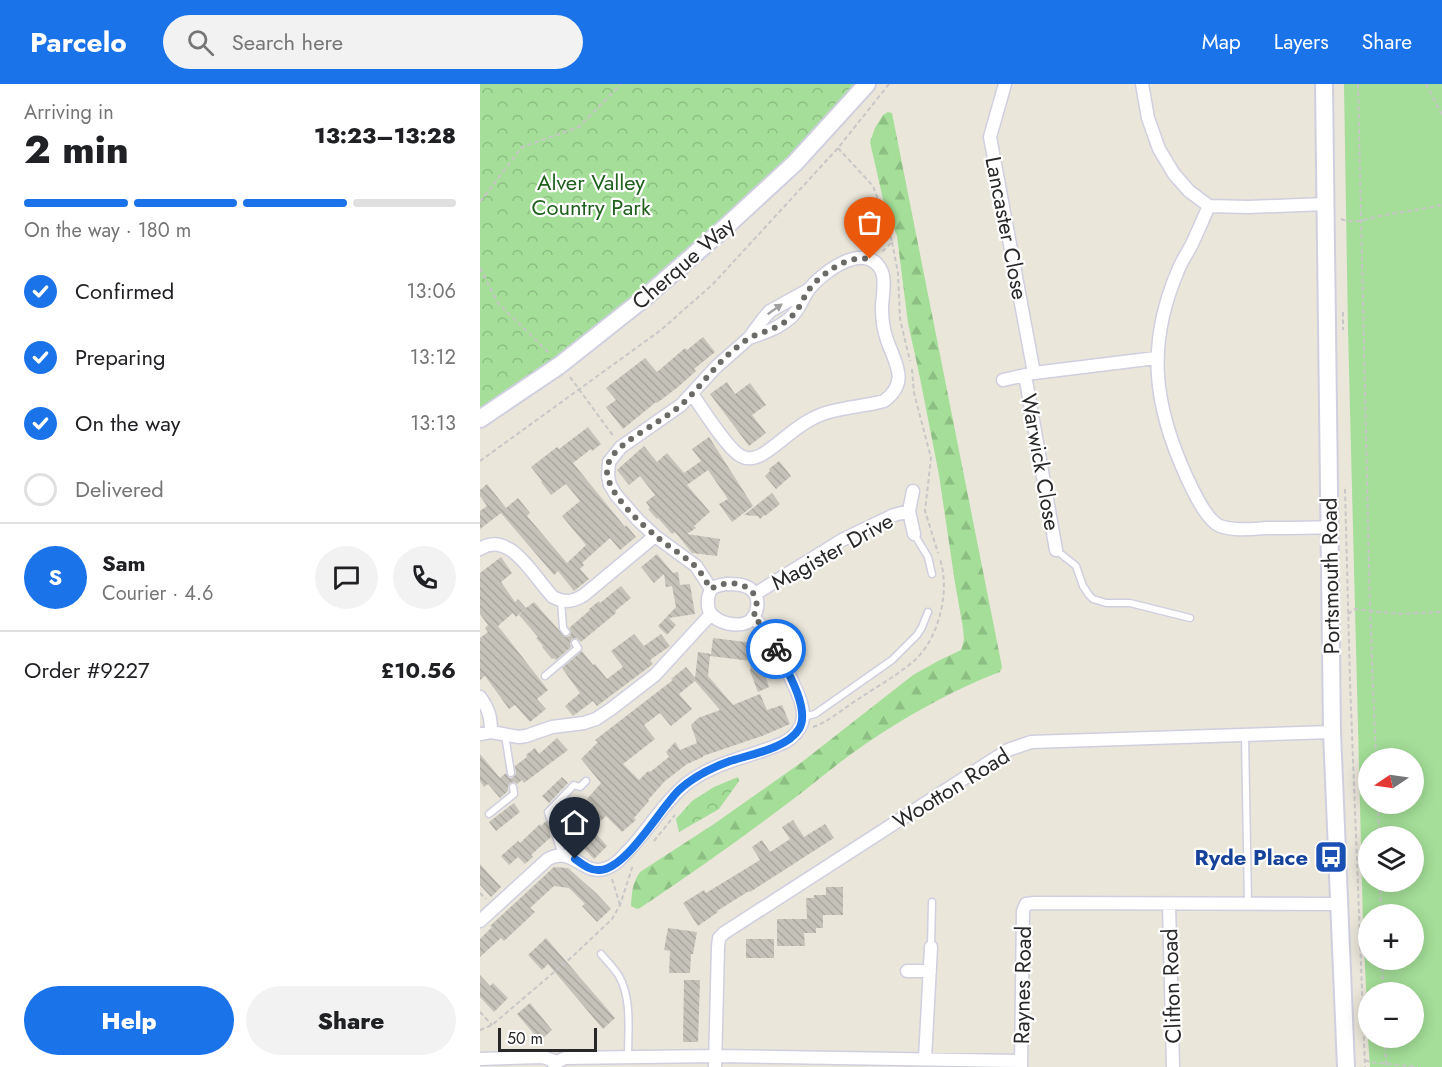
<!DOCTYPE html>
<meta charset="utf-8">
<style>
body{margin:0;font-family:Jost,sans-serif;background:#f2f2f2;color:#202124;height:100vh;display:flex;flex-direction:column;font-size:22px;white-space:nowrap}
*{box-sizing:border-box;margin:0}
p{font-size:20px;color:#757577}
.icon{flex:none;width:33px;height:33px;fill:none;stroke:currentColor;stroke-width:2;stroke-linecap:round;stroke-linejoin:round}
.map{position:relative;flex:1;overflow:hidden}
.panel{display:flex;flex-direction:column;background:#fff;width:480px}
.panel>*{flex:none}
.needle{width:39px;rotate:257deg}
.controls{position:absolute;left:878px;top:664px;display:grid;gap:12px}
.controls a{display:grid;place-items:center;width:66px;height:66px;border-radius:50%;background:#fff;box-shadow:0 3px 15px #0003;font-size:30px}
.scale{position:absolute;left:18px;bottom:15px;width:99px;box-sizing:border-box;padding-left:6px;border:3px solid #282828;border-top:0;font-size:16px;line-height:21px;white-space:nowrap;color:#282828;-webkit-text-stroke:4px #fff;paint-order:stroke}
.pin{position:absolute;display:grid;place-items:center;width:51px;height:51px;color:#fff;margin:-62px -26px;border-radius:50% 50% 50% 0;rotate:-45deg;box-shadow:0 0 6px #0007}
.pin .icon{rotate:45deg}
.courier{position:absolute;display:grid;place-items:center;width:60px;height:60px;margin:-30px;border:4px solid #1a73e8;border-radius:50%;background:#fff;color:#222;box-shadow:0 2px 8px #0007}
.headline em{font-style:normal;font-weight:800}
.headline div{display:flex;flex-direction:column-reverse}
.headline{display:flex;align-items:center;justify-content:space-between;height:102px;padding:0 24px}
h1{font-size:39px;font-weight:800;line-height:45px}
.bar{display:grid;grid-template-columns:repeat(4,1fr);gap:9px 6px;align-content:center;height:72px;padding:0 24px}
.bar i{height:8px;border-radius:4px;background:#e0e0e0}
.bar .on{background:#1a73e8}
.bar p{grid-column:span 4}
.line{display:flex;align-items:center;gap:15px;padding:0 24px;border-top:2px solid #e0e0e0}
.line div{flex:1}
.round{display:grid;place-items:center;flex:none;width:63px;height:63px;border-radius:32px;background:#f2f2f2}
ol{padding:0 24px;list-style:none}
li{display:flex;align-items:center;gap:18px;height:66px}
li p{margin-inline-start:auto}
li .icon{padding:6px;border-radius:50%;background:#1a73e8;color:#fff;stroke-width:4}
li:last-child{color:#757577}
li i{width:33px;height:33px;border:3px solid #e0e0e0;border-radius:50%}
.action{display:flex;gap:12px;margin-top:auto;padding:12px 24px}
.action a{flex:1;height:69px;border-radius:36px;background:#1a73e8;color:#fff;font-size:24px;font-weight:800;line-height:69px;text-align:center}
.action a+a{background:#f2f2f2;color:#202124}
header{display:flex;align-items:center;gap:36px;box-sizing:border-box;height:84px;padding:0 30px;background:#1a73e8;color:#fff}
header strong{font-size:28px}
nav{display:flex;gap:33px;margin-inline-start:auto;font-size:21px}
.search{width:420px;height:54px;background:#f2f2f2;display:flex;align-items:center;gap:15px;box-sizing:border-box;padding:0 21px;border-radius:33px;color:#757577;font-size:22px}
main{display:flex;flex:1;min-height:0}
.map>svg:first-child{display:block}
.grass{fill:#a4de98;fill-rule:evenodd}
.forest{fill:url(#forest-firs)}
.park{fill:url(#park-crowns)}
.building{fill:url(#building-back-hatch);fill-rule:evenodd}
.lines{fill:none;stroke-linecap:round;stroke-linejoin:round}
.lane-casing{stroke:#cfcfe0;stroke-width:9}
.street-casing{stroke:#cfcfe0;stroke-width:15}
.secondary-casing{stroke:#cfcfe0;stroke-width:20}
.path{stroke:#c7c7c7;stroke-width:2;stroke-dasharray:4.5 3;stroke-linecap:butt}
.lane{stroke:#fff;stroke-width:6}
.street{stroke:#fff;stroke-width:12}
.secondary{stroke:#fff;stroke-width:16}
.oneway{fill:#9e9e9e}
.done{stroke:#6c6a66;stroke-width:6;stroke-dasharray:0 10.8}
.route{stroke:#1a73e8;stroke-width:8}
.labels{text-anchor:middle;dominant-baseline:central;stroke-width:4.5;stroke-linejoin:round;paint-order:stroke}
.park-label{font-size:22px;fill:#1f601d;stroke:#fff}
.street-label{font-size:22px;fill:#282828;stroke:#fff}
.transit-label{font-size:22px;font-weight:bold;fill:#164399;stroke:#fff;text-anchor:end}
</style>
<header>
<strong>Parcelo</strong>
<div class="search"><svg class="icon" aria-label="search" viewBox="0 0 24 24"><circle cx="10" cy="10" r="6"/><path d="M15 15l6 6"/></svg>Search here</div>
<nav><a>Map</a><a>Layers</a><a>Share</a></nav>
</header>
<main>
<section class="panel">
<div class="headline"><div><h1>2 min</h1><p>Arriving in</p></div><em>13:23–13:28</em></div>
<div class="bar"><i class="on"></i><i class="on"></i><i class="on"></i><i></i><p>On the way · 180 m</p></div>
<ol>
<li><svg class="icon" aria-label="check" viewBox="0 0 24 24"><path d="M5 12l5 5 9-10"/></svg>Confirmed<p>13:06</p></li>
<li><svg class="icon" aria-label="check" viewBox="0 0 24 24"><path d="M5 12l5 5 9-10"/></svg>Preparing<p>13:12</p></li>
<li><svg class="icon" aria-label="check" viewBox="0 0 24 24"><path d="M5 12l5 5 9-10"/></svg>On the way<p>13:13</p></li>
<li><i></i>Delivered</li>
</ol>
<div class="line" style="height:108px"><b class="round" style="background:#1a73e8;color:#fff">S</b><div><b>Sam</b><p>Courier · 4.6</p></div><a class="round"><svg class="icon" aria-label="chat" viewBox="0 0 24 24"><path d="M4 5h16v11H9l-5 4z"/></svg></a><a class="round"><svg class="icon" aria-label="phone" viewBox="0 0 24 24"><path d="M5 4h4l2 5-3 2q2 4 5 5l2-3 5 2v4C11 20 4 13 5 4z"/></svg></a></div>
<div class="line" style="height:78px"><div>Order #9227</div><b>£10.56</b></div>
<div class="action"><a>Help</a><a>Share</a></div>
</section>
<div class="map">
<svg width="962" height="983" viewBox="0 0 962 983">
<defs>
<pattern id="forest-firs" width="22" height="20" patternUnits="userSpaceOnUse" patternTransform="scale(1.5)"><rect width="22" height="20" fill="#a4de98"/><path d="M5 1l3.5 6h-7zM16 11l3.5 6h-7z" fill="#8dbe83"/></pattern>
<pattern id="park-crowns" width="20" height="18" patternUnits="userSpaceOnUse" patternTransform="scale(1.5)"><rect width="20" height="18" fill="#a4de98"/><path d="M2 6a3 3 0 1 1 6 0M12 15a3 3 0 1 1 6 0" fill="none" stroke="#8dbe83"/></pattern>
<pattern id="building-back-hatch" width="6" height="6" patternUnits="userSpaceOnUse" patternTransform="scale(1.5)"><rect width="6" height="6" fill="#c5c2b9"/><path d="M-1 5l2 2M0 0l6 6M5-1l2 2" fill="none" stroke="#a9a79f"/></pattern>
</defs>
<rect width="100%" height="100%" fill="#eae6da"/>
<path class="grass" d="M864,0H962V983H890L888,954H933V909H888V946L883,840L868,246ZM888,675H933V720H888ZM888,753H933V798H888ZM888,831H933V876H888Z"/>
<path class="forest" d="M408,28L412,29L522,583L520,588C474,605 425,633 384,661C359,678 336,698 312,716C262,754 211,790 160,824L157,825L151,822C152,808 152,800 160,788L234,740L322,678L433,591L458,577L481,566L484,556L483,544L475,499L459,391L440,294L428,239L417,152L403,115L390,58L395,44L403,31Z"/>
<path class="park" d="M0,0H382L162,216L0,333Z
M258,693L259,697L239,725L199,748L196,735L212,717L234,703Z"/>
<path class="building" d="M223,253L235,268L214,285L216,287L198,303L177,319L176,318L143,345L126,323L136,316L126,304L165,274L177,288L205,264L207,266Z
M247,298L255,310L270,299L286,321L272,331L286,349L269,362L230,310Z
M108,343L121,360L112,367L111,365L93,379L145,443L146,441L156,453L140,466L130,454L102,479L104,481L100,485L109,495L94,507L78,487L74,491L21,429L0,445V427L7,422L0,412V406L7,400L26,424L38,414L50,429L47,432L87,479L106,461L82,432L100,417L86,400L71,411L61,398L62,397L51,383L77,363L79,365Z
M229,353L273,422L252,438L239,420L248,415L228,386L207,401L230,428L214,442L216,444L207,450L240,455L237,472L212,469L195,448L192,450L178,434L177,435L168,425L170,424L166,418L175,411L160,392L149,401L137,386L164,362L177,378L187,369L204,389L221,377L212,365Z
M299,377L311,392L296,405L285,392L290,387L289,385Z
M292,409L300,420L285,432L284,431L280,435L278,432L264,431Z
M177,470L193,489L198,488L200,501L210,500L215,530L189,534L196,541L187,551L178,542L196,523L192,502L186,503L184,490L174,499L161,483Z
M21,473L32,489L21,498L35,518L38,515L46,524L54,518L85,553L90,552L91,548L89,544L110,526L109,525L119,517L120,519L141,502L151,514L135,527L136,529L101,558L97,554L92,555L90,559L91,563L76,576L74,574L72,575L62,563L63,562L56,554L58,553L39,531L45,525L36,533L33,529L18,542L68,606L57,615L66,625L50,638L35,621L29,625L5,592L0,596V554L8,548L5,544L8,541L0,530V489Z
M154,550L164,562L181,550L190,562L170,576L173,580L117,622L113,617L93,632L85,622L100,609L82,584L102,567L113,581L115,580L127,595L143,583L131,567Z
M233,554L274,559L271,577L230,572L228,592L253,621L280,610L287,626L302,621L310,640L282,652L223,672V673L207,680L185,697L168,716L169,717L154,734L156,736L142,748L126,732L112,745L127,762L114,775L82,742L79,745L76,744L72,745L70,748L71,753L51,771L53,773L45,780L38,773L29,781L21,772L38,757L40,759L60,740L61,742L66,737L70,739L73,738L75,734L74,730L83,722L96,735L112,719L107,715L121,699L101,675L118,658L115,656L193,596L191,595L206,583L215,594L218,568L231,570ZM215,597L240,626L218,634L211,641L217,659L200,666L195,658L186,668L189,673L170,688L168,687L159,696L143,680L175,655L164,641L180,629L191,642L212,625L199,610Z
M272,574L284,576L283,585L289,603L278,608L270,587Z
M77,654L88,666L44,699L42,696L37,700L34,698L30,699L28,702V707L20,714L8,700L4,703L0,697V670L20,694L26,689L29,694H32L36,690L35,682L47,673L46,671L55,664L59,670Z
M82,693L88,699L69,719L62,712Z
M34,719L40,728L16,747L9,738Z
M313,736L324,753L345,740L354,754L270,808L269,807L237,827L238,828L218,842L203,819L224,806L226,809L280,776L272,763L282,756L290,768L310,755L302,743Z
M0,780L21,803L11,813L0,801Z
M74,783L88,784L116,809L131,825L117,838L102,822L105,820L89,804L74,802L50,824L55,828L24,857L21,854L0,873V855L12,843L10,842Z
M346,803H363V831H343V844H336V849H324L325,862H297V835H327L326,814H334V811H346Z
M188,844L217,848L213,870H211L210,889H189L190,867L184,866Z
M66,854L135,934L123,945L68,880L62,886L48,871Z
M266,855H294V874H266Z
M0,891L10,902L13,899L28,914L14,928L0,913Z
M204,896H220L218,958H203Z
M50,919L72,946L60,957L37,930Z"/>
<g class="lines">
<defs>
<path id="lane" d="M434,450L448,473L452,490
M576,466L596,482L603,502L609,511L613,515L626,519H650L710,534
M81,517L83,544L86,548
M65,592L98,564L95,559
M323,633L335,630L412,576L437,551L442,543L448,528
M25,651L31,689
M765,651L768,820
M9,730L34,710L33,703
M70,734L68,728L94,701L100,703L106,697
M75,749L82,771
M451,863L452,818
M121,870C127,877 134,884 139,892C152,915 148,947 148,972"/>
<path id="street" d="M525,0L510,53L554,289
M662,0L668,34L679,65L694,90L709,107L729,122
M845,120L768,123L729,122C723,135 718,147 712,160C708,168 703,175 699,184C666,260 673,320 707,394C713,407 727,437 740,442C754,447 771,445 786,444C807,444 828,444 849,443
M545,291L576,466
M523,296L554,289L676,274
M212,310C222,324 248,366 261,372C268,376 276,374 283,370C299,360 312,346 328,337C351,323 379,324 404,317C430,298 415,279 407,256C403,245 402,235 402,224C402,213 406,198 402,188C388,155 344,187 330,204C322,214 320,226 310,234C299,244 284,249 269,254
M433,407L429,427L434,450
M0,465C30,445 55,495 73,513C85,519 93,518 104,511L175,452
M246,500C254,500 263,500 269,504C282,511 279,534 266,539C255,543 239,539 231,530C226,523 227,509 233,504C237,501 242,501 246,500Z
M231,505L216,482L175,452L158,436L136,411L130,401L128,392L129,378L141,363L201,321L236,283L269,254L283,235L290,227L328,206
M275,510L362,456L414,431L429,427
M0,613C9,625 11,634 11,648
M0,650L11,648L39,653L46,652L72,643L104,639L116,635L131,625L175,591L231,530
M689,820L693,983
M0,837L68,775C94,761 103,794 127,784C135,781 140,776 145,770C167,749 181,721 205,701C226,684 253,676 279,668C287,665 297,662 305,658C314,653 322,644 323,634C324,622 318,609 313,599C302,576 292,551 273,533
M427,887H450
M0,975L63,973L77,978
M445,975L451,863
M74,983L77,978L85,974L236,972L541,977
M235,983L238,863L239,854L244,849L528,666L551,658L852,648
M541,983L543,827L546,820L554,819L860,820"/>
<path id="secondary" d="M844,0L852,648L866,983
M0,335L80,281L162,216L239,149L315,79L387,0"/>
</defs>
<use href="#lane" class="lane-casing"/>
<use href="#street" class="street-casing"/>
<use href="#secondary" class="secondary-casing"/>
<path class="path" d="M878,0L890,527L896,675
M946,0L962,31
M358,64L393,102L408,142L412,158L401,169
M0,118L42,63L99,43L141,0
M861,135C875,141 890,134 904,131C923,128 943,125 962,121
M412,158L418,189L420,235L430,277
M0,184L18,219L70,270
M863,228V246
M432,285L434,309L451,374L445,427L458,469
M90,293L134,353
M0,377L181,246L233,200L358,64L409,0
M865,405L870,598L885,983
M868,530L875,525L919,530L962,528
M333,643C350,637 365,623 380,614C399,601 420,590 437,574C460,551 470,505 460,475
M898,720L899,753
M174,757L195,731
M132,795L140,821
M900,798L901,831
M0,809L6,815
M902,876L903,909
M0,928L12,941
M0,946L12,941L93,872L132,835L140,821L153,781
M905,954L906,983
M885,976L890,978L938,983"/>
<use href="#lane" class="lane"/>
<use href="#street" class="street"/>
<use href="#secondary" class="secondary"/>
</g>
<defs><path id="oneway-solid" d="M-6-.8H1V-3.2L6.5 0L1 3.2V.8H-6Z" transform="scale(1.5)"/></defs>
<use class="oneway" href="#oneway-solid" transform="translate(295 225) rotate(-35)"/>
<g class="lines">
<path class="done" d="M296,565L284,543L273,533C288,504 252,491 231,505C226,498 222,489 216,483C204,471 188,463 176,452C160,439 128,410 127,388C127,382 129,376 133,371C146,355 178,339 195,326C218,308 233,282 256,264C261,260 266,256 271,253C285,247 300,244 311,233C320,225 322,216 328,207C334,198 343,191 352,185C363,177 377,173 390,175"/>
<path class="route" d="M95,775C102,780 110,787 120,786C147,784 179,726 199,706C213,693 231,684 250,677C269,671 308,664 319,645C331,626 306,584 296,565"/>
</g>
<defs>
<symbol id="bus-square" viewBox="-11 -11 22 22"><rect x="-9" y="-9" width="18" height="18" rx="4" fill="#1a4fb4" stroke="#fff"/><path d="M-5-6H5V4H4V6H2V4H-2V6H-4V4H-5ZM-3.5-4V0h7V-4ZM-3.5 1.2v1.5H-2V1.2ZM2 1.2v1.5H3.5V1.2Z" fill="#fff"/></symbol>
</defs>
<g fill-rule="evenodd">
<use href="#bus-square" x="832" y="754" width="38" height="38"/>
</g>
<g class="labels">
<g class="park-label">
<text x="111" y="98">Alver Valley<tspan x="111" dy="25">Country Park</tspan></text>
</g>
<g class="street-label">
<text transform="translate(527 144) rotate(79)">Lancaster Close</text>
<text transform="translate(203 179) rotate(-41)">Cherque Way</text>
<text transform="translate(561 378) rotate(80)">Warwick Close</text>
<text transform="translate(352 467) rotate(-29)">Magister Drive</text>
<text transform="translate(850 492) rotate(-91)">Portsmouth Road</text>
<text transform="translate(471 704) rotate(-32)">Wootton Road</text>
<text transform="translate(542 901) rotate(-89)">Raynes Road</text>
<text transform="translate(691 902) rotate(-92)">Clifton Road</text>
</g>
<g class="transit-label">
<text x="828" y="773">Ryde Place</text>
</g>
</g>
</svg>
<div class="controls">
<a><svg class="needle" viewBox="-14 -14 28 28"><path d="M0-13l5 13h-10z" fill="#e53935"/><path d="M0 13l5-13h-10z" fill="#757577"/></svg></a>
<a><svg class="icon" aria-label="layers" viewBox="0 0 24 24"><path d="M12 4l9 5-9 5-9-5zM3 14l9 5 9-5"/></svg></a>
<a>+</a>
<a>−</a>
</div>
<div class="scale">50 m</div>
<div class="pin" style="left:390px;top:175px;background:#ea580c"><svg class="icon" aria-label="bag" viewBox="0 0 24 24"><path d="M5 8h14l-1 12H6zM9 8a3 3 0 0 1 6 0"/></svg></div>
<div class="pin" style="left:95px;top:775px;background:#1f2937"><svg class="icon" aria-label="home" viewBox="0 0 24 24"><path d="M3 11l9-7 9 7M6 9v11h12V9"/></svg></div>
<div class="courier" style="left:296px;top:565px"><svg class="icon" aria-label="bike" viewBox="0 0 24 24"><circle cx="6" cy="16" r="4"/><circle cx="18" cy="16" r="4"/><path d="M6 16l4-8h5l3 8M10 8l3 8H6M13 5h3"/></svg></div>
</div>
</main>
